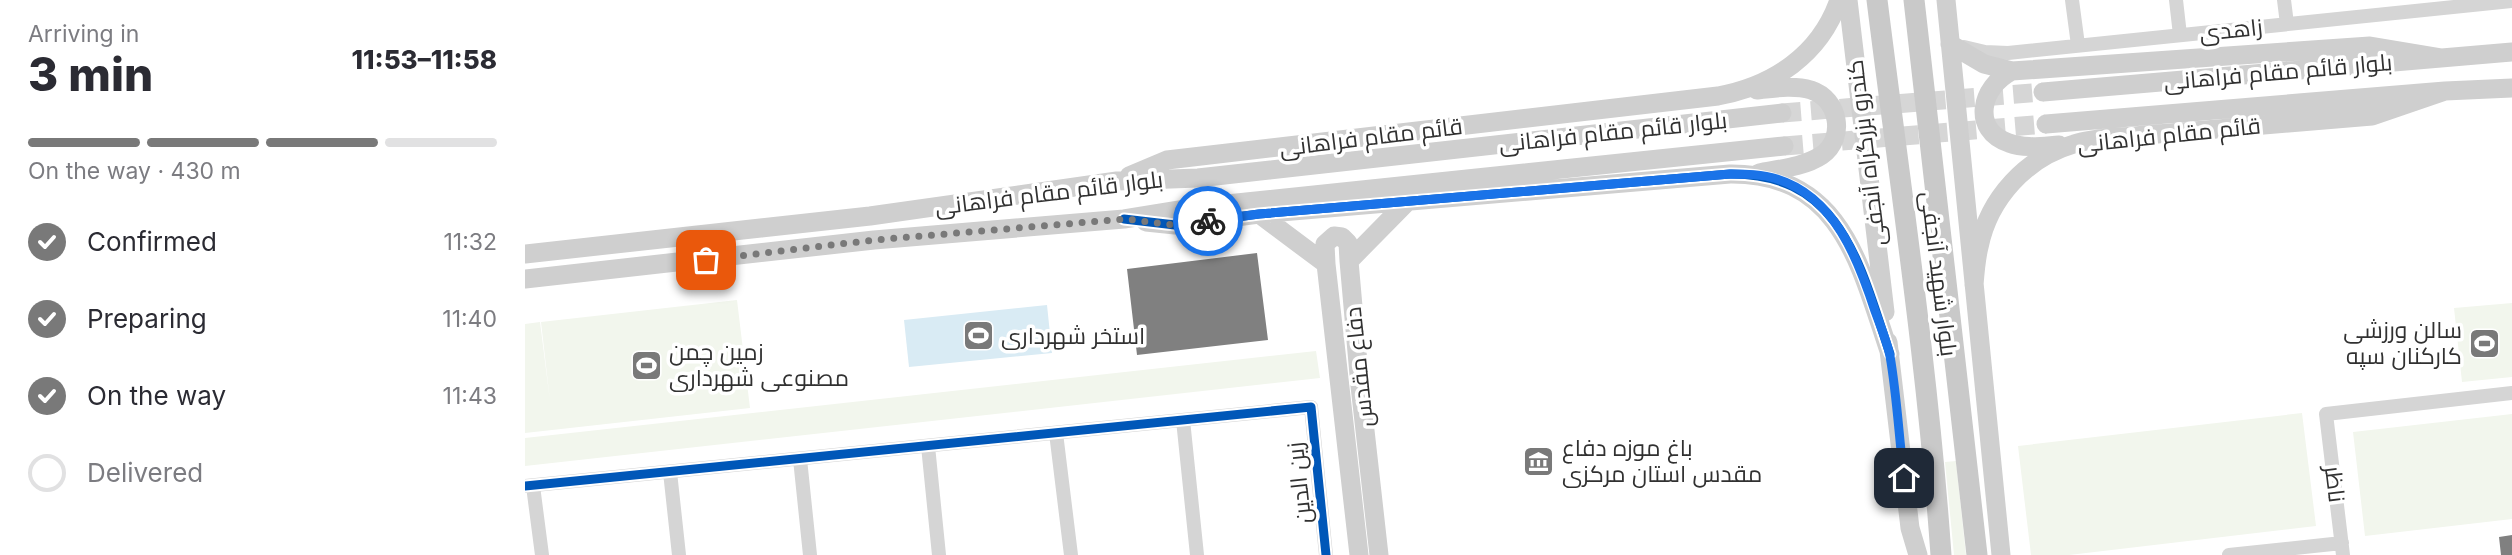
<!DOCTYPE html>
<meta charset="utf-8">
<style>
body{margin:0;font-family:Inter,Cairo,sans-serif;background:#f2f2f3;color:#2b2b33;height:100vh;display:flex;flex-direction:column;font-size:26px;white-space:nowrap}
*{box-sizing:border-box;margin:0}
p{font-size:23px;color:#7c7c81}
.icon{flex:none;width:38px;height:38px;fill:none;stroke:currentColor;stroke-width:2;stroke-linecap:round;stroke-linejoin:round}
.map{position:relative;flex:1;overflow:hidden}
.panel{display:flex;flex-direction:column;background:#fff;width:525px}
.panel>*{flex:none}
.pin{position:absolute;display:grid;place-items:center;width:60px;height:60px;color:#fff;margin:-30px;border-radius:14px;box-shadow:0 4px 10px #0006}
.courier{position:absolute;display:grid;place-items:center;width:70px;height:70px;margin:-35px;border:5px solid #1a73e8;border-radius:50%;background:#fff;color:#222;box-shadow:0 2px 9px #0007}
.headline em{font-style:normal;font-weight:800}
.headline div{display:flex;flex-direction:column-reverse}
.headline{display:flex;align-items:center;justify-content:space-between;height:119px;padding:0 28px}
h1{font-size:46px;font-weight:800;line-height:52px}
.bar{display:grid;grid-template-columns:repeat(4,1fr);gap:10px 7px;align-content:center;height:84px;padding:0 28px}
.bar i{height:9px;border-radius:5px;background:#e1e1e2}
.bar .on{background:#797979}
.bar p{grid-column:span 4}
ol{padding:0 28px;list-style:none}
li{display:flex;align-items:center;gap:21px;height:77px}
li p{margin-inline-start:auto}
li .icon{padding:7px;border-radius:50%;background:#797979;color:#fff;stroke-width:4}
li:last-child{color:#7c7c81}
li i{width:38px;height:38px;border:4px solid #e1e1e2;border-radius:50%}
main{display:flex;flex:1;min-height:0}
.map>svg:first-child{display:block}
.green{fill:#f2f6ed}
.water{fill:#d9ebf4}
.building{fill:#808080}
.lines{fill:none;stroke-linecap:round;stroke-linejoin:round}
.secondary-tunnel{stroke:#d6d6d6;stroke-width:19;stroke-dasharray:19 10;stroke-linecap:butt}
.street{stroke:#d5d5d5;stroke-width:14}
.secondary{stroke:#cfcfcf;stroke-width:19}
.primary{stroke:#c9c9c9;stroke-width:21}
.cycleway-casing{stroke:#fff;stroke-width:13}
.cycleway{stroke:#0057b8;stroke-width:9}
.done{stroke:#797979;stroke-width:7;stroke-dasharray:0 12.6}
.route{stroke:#1a73e8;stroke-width:9}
.labels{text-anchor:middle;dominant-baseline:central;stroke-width:7;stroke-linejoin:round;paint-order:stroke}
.street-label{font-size:23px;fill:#313131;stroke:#fff}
.poi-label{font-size:23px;fill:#313131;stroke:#fff;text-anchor:start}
</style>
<main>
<section class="panel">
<div class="headline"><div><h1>3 min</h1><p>Arriving in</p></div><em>11:53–11:58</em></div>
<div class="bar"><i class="on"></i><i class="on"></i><i class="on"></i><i></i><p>On the way · 430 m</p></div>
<ol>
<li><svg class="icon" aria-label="check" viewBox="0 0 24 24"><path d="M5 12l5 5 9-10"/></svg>Confirmed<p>11:32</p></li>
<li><svg class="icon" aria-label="check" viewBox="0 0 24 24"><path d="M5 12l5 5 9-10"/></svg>Preparing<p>11:40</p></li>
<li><svg class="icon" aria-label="check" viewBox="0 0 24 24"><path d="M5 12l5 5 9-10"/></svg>On the way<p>11:43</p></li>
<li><i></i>Delivered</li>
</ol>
</section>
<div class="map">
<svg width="1987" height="555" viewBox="0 0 1987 555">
<rect width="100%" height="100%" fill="#fff"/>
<path class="green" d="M212,300L225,408L0,433V324L15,322L25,401L16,322Z
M1987,303V377L1937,382L1929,308Z
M791,351L795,378L0,466V438Z
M1777,413L1791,526L1544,555H1506L1493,446Z
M1987,414V519L1840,536L1828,432Z
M1431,461L1441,555H1429L1420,462Z"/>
<path class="water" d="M522,305L527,353L384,367L379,320Z"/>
<path class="building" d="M732,253L743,340L612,355L602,269Z
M1987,535V555H1976L1974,537Z"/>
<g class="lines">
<path class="secondary-tunnel" d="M1257,113L1518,92
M1259,146L1521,124"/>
<path class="street" d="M1547,0L1553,45
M1651,0L1655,35
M1759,0L1762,24
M1439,47L1460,52L1483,53L1987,1
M658,420L672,555
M531,433L546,555
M403,446L414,555
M275,459L285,555
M145,472L154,555
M0,486L786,407L801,555
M8,486L17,555
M1704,555L1817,543
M1818,555L1801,414L1987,393"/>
<path class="secondary" d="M1323,0L1360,312
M1421,0L1476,555
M1425,44L1459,64L1487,71L1845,46L1917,58
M1487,71C1455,87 1446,130 1484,143C1500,149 1518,146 1534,145
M1232,90C1250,88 1269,85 1286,90C1314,99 1321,138 1297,155C1279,167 1254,169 1234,173
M1518,92L1987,52
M1521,124L1920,91L1987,88
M604,176L642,160L1193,96C1248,86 1295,55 1314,0
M734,214L801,264L834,555
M621,222L650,225L734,214L1205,174C1317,173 1335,266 1365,354
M0,254L345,216L592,181L673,178L1257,113
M801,264L800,244L809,236L817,237L823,243L824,261
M0,279L349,240L599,219L673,207L1259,146
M1449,285C1450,272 1451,259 1454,247C1464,198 1501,158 1549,144C1564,139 1581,138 1597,137L1847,116L1920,91
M1363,342L1385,528L1393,555
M854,555L835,386L824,261L882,202"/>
<path class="primary" d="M1352,0C1375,185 1403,369 1416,555
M1389,0L1452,555"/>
<defs>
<path id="cycleway" d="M599,219L650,225L734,214L1205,174C1317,173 1335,266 1365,354
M0,486L786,407L801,555"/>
</defs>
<use href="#cycleway" class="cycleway-casing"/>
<use href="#cycleway" class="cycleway"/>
</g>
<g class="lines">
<path class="done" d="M181,260L349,240L600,219L650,225L683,221"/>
<path class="route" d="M683,221L734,214L1205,174C1221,174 1237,174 1252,179C1310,197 1333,259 1350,311C1355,325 1362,341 1365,356C1372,396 1374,438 1379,478"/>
</g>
<defs>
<symbol id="stadium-square" viewBox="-11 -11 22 22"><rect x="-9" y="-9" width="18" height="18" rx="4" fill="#797979" stroke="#fff"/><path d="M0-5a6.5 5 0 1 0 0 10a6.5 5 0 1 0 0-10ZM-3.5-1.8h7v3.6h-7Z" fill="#fff"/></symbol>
<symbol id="museum-square" viewBox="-11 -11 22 22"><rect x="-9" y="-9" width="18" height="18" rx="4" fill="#797979" stroke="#fff"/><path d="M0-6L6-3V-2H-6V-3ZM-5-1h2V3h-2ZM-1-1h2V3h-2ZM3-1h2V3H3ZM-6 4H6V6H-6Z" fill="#fff"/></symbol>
</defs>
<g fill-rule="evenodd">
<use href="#stadium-square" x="436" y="318" width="35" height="35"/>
<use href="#stadium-square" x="1942" y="326" width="35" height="35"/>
<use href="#stadium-square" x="104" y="348" width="35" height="35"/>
<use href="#museum-square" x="996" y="444" width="35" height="35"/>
</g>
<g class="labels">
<g class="street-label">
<text transform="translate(1706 30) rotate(-6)">زاهدی</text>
<text transform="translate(1753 72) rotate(-5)">بلوار قائم مقام فراهانی</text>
<text transform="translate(1088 132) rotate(-6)">بلوار قائم مقام فراهانی</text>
<text transform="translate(1644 135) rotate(-6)">قائم مقام فراهانی</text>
<text transform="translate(846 137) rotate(-7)">قائم مقام فراهانی</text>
<text transform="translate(1341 153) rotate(-97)">کندرو بزرگراه آنجفی</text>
<text transform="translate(524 193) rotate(-7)">بلوار قائم مقام فراهانی</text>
<text transform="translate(1414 274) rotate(83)">بلوار شهید آنجفی</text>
<text transform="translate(834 367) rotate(-96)">دفاع مقدس</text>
<text transform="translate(774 483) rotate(-96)">زین الدین</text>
<text transform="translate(1810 484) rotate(83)">ناظر</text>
</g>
<g class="poi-label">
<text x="1937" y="330" text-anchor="end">سالن ورزشی<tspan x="1937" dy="26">کارکنان سپه</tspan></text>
<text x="476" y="336">استخر شهرداری</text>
<text x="144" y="352">زمین چمن<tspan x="144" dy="26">مصنوعی شهرداری</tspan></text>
<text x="1037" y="448">باغ موزه دفاع<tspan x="1037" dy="26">مقدس استان مرکزی</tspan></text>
</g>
</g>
</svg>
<div class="pin" style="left:181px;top:260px;background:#ea580c"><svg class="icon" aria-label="bag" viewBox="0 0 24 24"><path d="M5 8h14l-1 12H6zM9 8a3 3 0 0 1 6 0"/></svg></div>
<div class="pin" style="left:1379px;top:478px;background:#1f2937"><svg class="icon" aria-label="home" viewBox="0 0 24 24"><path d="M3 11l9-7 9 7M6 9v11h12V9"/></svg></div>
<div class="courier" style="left:683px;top:221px"><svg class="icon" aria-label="bike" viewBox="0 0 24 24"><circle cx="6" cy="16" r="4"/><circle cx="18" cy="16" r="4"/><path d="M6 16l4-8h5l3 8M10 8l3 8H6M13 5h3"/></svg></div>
</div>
</main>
